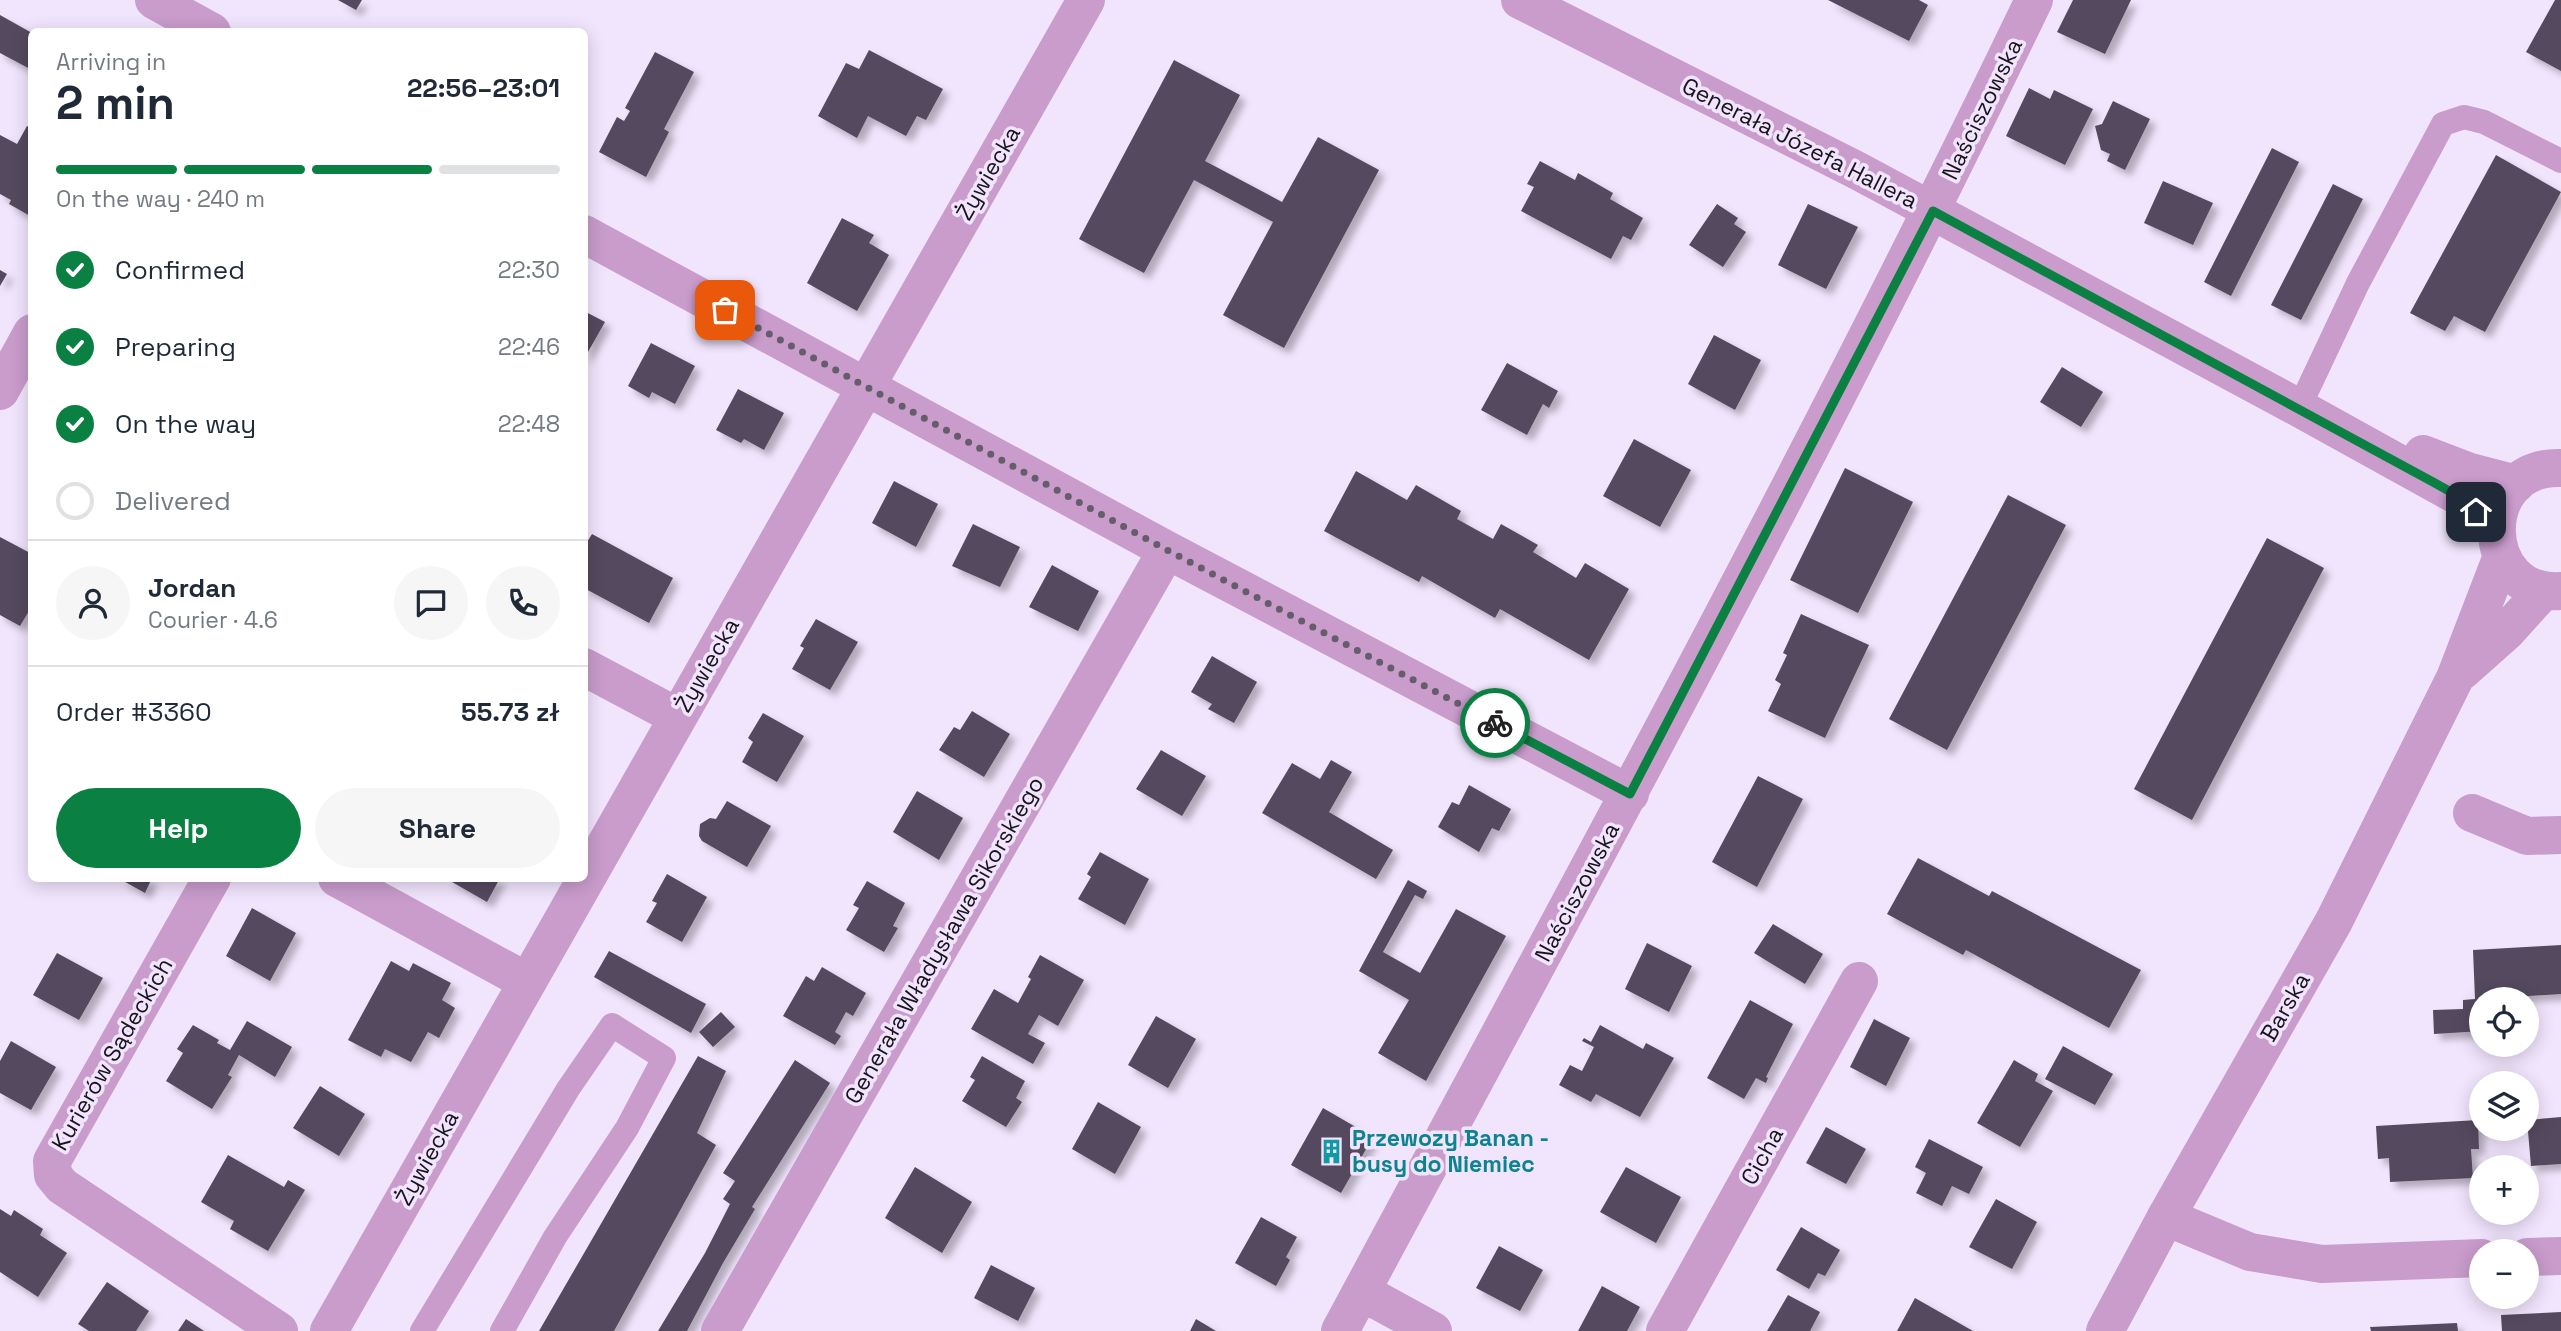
<!DOCTYPE html>
<meta charset="utf-8">
<style>
body{margin:0;font-family:"Space Grotesk",sans-serif;background:#f6f6f7;color:#1f2937;height:100vh;display:flex;flex-direction:column;font-size:26px;white-space:nowrap}
*{box-sizing:border-box;margin:0}
p{font-size:23px;color:#747a83}
.icon{flex:none;width:38px;height:38px;fill:none;stroke:currentColor;stroke-width:2;stroke-linecap:round;stroke-linejoin:round}
.map{position:relative;flex:1;overflow:hidden}
.details{position:absolute;left:28px;top:28px;width:560px;height:854px;display:flex;flex-direction:column;background:#fff;border-radius:10px;box-shadow:0 4px 18px #0003}
.details>*{flex:none}
.tools{position:absolute;left:2469px;top:987px;display:grid;gap:14px}
.tools a{display:grid;place-items:center;width:70px;height:70px;border-radius:50%;background:#fff;box-shadow:0 4px 18px #0003;font-size:35px}
.pin{position:absolute;display:grid;place-items:center;width:60px;height:60px;color:#fff;margin:-30px;border-radius:14px;box-shadow:0 4px 10px #0006}
.courier{position:absolute;display:grid;place-items:center;width:70px;height:70px;margin:-35px;border:5px solid #0b8043;border-radius:50%;background:#fff;color:#222;box-shadow:0 2px 9px #0007}
.headline em{font-style:normal;font-weight:600}
.headline div{display:flex;flex-direction:column-reverse}
.headline{display:flex;align-items:center;justify-content:space-between;height:119px;padding:0 28px}
h1{font-size:46px;font-weight:600;line-height:52px}
.bar{display:grid;grid-template-columns:repeat(4,1fr);gap:10px 7px;align-content:center;height:84px;padding:0 28px}
.bar i{height:9px;border-radius:5px;background:#e0e1e3}
.bar .active{background:#0b8043}
.bar p{grid-column:span 4}
.line{display:flex;align-items:center;gap:18px;padding:0 28px;border-top:2px solid #e0e1e3}
.line div{flex:1}
.round{display:grid;place-items:center;flex:none;width:74px;height:74px;border-radius:37px;background:#f6f6f7}
ol{padding:0 28px;list-style:none}
li{display:flex;align-items:center;gap:21px;height:77px}
li p{margin-inline-start:auto}
li .icon{padding:7px;border-radius:50%;background:#0b8043;color:#fff;stroke-width:4}
li:last-child{color:#747a83}
li i{width:38px;height:38px;border:4px solid #e0e1e3;border-radius:50%}
.button{display:flex;gap:14px;margin-top:auto;padding:14px 28px}
.button a{flex:1;height:80px;border-radius:42px;background:#0b8043;color:#fff;font-size:28px;font-weight:600;line-height:80px;text-align:center}
.button a+a{background:#f6f6f7;color:#1f2937}
.map>svg:first-child{display:block}
.building{fill:#554a5e;filter:url(#shadow)}
.lines{fill:none;stroke-linecap:round;stroke-linejoin:round}
.service{stroke:#c99ccb;stroke-width:24}
.minor{stroke:#c99ccb;stroke-width:38}
.tertiary{stroke:#c99ccb;stroke-width:38}
.done{stroke:#655d6b;stroke-width:7;stroke-dasharray:0 12.6}
.route{stroke:#0b8043;stroke-width:9}
.labels{text-anchor:middle;dominant-baseline:central;stroke-width:7;stroke-linejoin:round;paint-order:stroke}
.street-label{font-size:23px;fill:#19141c;stroke:#f1e5fd}
.culture-label{font-size:23px;font-weight:bold;fill:#0d838f;stroke:#f1e5fd;text-anchor:start}
</style>
<div class="map">
<svg width="2561" height="1331" viewBox="0 0 2561 1331">
<defs>
<filter id="shadow"><feDropShadow dx="6" dy="6" stdDeviation="3.5" flood-color="#0004"/></filter>
</defs>
<rect width="100%" height="100%" fill="#f1e5fd"/>
<path class="building" d="M338,0H362L356,10Z
M1828,0H1919L1928,5L1909,41Z
M2073,0H2131L2105,54L2057,32Z
M2555,0H2561V71L2526,52Z
M0,15L32,33V70L0,53Z
M869,50L943,89L926,120L917,116L906,136L868,116L857,138L818,116L846,63L859,69Z
M655,52L694,72L664,129L669,132L646,177L599,152L617,117L624,121L630,111L625,108Z
M1174,60L1240,95L1205,161L1282,202L1318,137L1379,170L1284,348L1223,315L1273,222L1194,180L1144,273L1079,239Z
M2029,88L2050,99L2054,90L2093,109L2065,165L2006,136Z
M2113,101L2150,119L2125,170L2107,161L2110,154L2101,150L2095,126L2102,124Z
M27,126L32,128V217L9,204L11,200L0,194V135L17,144Z
M2272,148L2299,162L2231,296L2204,282Z
M2496,155L2561,192L2485,332L2454,316L2445,331L2410,313Z
M1540,161L1575,180L1578,173L1613,193L1610,199L1643,218L1631,240L1623,236L1611,259L1521,211L1534,187L1527,184Z
M2163,181L2213,203L2193,245L2144,223Z
M2333,184L2363,199L2301,320L2271,305Z
M1717,204L1738,218L1734,224L1746,232L1723,267L1689,245Z
M1808,204L1858,227L1826,289L1778,265Z
M842,218L874,235L869,243L889,255L857,311L807,283Z
M0,270L7,274L0,286Z
M584,311L605,322L584,359Z
M1714,335L1761,360L1735,410L1688,384Z
M651,343L695,366L675,404L652,392L649,398L628,386Z
M1507,363L1558,391L1549,408L1543,404L1527,435L1481,410Z
M2062,367L2103,392L2081,427L2040,402Z
M738,389L784,413L764,450L744,439L741,443L716,430Z
M1634,439L1691,470L1660,527L1603,496Z
M1845,468L1913,502L1858,613L1790,580Z
M1356,471L1407,500L1416,485L1461,511L1457,519L1493,539L1501,524L1538,545L1533,552L1576,578L1585,563L1629,589L1589,660L1500,609L1495,618L1422,576L1419,582L1324,531Z
M894,481L938,504L916,547L872,523Z
M2008,495L2066,525L1947,750L1889,719Z
M973,524L1020,547L1000,587L952,566Z
M592,534L673,578L649,623L584,588V547Z
M0,537L32,554V606L20,626L0,615Z
M2267,538L2324,568L2192,820L2134,789Z
M1052,565L1099,591L1078,631L1029,607Z
M1801,614L1869,645L1825,738L1768,711L1781,684L1775,680L1787,655L1783,653Z
M816,619L858,642L830,690L792,669L804,648L800,646Z
M1212,656L1257,682L1234,723L1208,709L1212,704L1191,692Z
M972,711L1010,734L984,777L939,750L954,727L960,730Z
M763,713L804,736L777,782L742,762L753,742L748,738Z
M1161,750L1206,776L1182,816L1136,789Z
M1331,760L1352,772L1329,812L1393,850L1376,879L1262,813L1292,763L1320,779Z
M1758,776L1803,799L1757,887L1712,862Z
M1469,785L1511,809L1499,831L1492,828L1479,852L1438,827L1452,802L1459,805Z
M917,791L963,818L939,860L893,832Z
M727,801L771,826L747,867L702,841L699,836L700,824L710,818L716,819Z
M1100,852L1149,879L1125,925L1078,899L1091,877L1087,874Z
M1918,858L1989,896L1992,891L2141,970L2109,1028L1966,950L1963,955L1887,914Z
M667,874L707,897L682,942L646,922L657,903L652,901Z
M118,878H152L145,893Z
M445,878H500L487,902Z
M1408,880L1427,891L1423,899L1415,895L1383,952L1420,973L1456,909L1506,936L1426,1081L1378,1053L1409,1000L1359,971Z
M867,881L905,903L893,926L898,928L884,952L846,930L859,908L853,905Z
M252,908L296,933L270,981L226,956Z
M1773,924L1823,954L1805,984L1754,953Z
M1647,943L1692,966L1669,1012L1625,989Z
M2561,945V994L2482,999V1031L2434,1034L2433,1010L2463,1009V1000L2475,999L2473,950Z
M609,951L706,1004L691,1033L594,977Z
M57,953L103,978L79,1020L33,995Z
M1040,955L1084,980L1058,1026L1039,1015L1028,1034L1045,1043L1033,1064L971,1029L994,989L1018,1003L1031,979L1028,977Z
M391,961L409,971L413,963L451,983L442,1000L455,1008L439,1038L428,1032L411,1062L385,1049L381,1057L348,1040Z
M822,967L866,993L853,1016L846,1012L835,1032L841,1036L835,1045L783,1016L806,976L814,981Z
M1750,1000L1793,1024L1766,1077L1768,1078L1766,1083L1756,1078L1744,1099L1707,1078Z
M721,1012L735,1027L713,1047L699,1032Z
M1156,1016L1196,1039L1168,1088L1128,1065Z
M1874,1019L1910,1038L1886,1086L1850,1067Z
M247,1021L292,1047L275,1077L239,1055L228,1075L232,1077L212,1109L166,1081L183,1053L177,1049L193,1025L219,1040L217,1043L230,1050Z
M1600,1025L1643,1049L1646,1043L1674,1058L1640,1117L1596,1094L1591,1102L1559,1085L1570,1065L1582,1071L1594,1047L1582,1041L1584,1038L1591,1042Z
M11,1041L56,1067L31,1110L0,1093V1061Z
M2063,1046L2113,1074L2095,1105L2045,1079Z
M698,1056L726,1071L697,1133L716,1145L614,1331H539Z
M982,1056L1025,1081L1016,1098L1022,1102L1006,1127L962,1101L975,1080L970,1077Z
M795,1060L830,1083L752,1207L755,1209L723,1263L687,1331H658L705,1253L730,1204L723,1199L735,1181L723,1173Z
M2014,1060L2038,1074L2035,1081L2053,1091L2020,1147L1977,1123Z
M320,1086L365,1114L339,1156L293,1128Z
M1098,1102L1141,1127L1115,1174L1072,1149Z
M1323,1108L1373,1137L1341,1193L1291,1165Z
M2561,1117V1164L2531,1166L2527,1120Z
M2478,1120L2479,1149H2471L2473,1178L2390,1182L2389,1158L2378,1159L2376,1126Z
M1826,1127L1866,1149L1846,1184L1806,1163Z
M1929,1139L1983,1167L1969,1194L1952,1186L1942,1206L1916,1193L1926,1173L1915,1167Z
M228,1155L284,1187L288,1180L305,1190L268,1251L230,1229L234,1221L201,1202Z
M915,1167L972,1202L942,1253L885,1218Z
M1626,1167L1681,1197L1656,1243L1600,1212Z
M1996,1199L2037,1222L2012,1269L1969,1247Z
M0,1209L11,1216L14,1210L43,1229L40,1235L67,1253L38,1297L0,1272Z
M1261,1217L1297,1237L1286,1257L1290,1260L1276,1286L1235,1263Z
M1801,1227L1840,1250L1825,1276L1818,1273L1809,1289L1776,1270Z
M1499,1246L1543,1270L1520,1311L1476,1288Z
M991,1265L1035,1288L1018,1321L974,1298Z
M107,1282L149,1311L136,1331H89L78,1324Z
M1602,1286L1640,1307L1627,1331H1578Z
M1788,1295L1820,1312L1810,1331H1767Z
M1915,1298L1973,1331H1897Z
M2561,1312V1331H2502L2501,1315Z
M186,1319L204,1331H178Z
M1196,1319L1216,1331H1190Z
M2457,1323L2458,1331H2371L2370,1327Z"/>
<g class="lines">
<path class="service" d="M2299,408L2358,283L2443,124L2464,117L2484,122L2561,161
M422,1331L568,1089L612,1025L664,1058L627,1128L555,1237L502,1331"/>
<path class="minor" d="M154,0L212,32
M584,234L1167,550L1630,794
M0,391L32,333
M584,667L678,717
M2472,813L2527,836L2561,835
M212,878L52,1161L53,1175L62,1186L279,1331
M337,878L526,981
M2166,1217L2250,1252L2322,1264L2482,1258
M2527,1257L2561,1256
M1362,1292L1433,1331
M329,1331L1086,0
M720,1331L1167,550
M1340,1331C1577,890 1817,451 2034,0
M1665,1331L1859,981"/>
<path class="tertiary" d="M1520,0L1858,171L2299,408L2458,496L2495,528
M2423,454L2470,472L2516,484
M2561,468C2474,465 2477,597 2561,591
M2462,671L2507,631L2544,590
M2105,1331L2166,1217L2334,921L2455,678L2502,556"/>
</g>
<g class="lines">
<path class="done" d="M725,310L1167,550L1495,723"/>
<path class="route" d="M1495,723L1630,794L1933,211L2433,482L2458,496L2476,512"/>
</g>
<defs>
<symbol id="building-bare" viewBox="-9 -9 18 18"><path d="M-4-6H4V6H1V3H-1V6H-4ZM-2.5-4.3h1.7v1.8h-1.7ZM.8-4.3h1.7v1.8H.8ZM-2.5-1h1.7V.8h-1.7ZM.8-1h1.7V.8H.8Z" fill="#0f9aa8" stroke="#f1e5fd" stroke-width="2.5" paint-order="stroke"/></symbol>
</defs>
<g fill-rule="evenodd">
<use href="#building-bare" x="1314" y="1134" width="35" height="35"/>
</g>
<g class="labels">
<g class="street-label">
<text transform="translate(1982 109) rotate(-64)">Naściszowska</text>
<text transform="translate(1800 143) rotate(27)">Generała Józefa Hallera</text>
<text transform="translate(988 173) rotate(-60)">Żywiecka</text>
<text transform="translate(707 665) rotate(-60)">Żywiecka</text>
<text transform="translate(1577 892) rotate(-62)">Naściszowska</text>
<text transform="translate(944 940) rotate(-60)">Generała Władysława Sikorskiego</text>
<text transform="translate(2285 1007) rotate(-60)">Barska</text>
<text transform="translate(112 1054) rotate(-60)">Kurierów Sądeckich</text>
<text transform="translate(1762 1156) rotate(-61)">Cicha</text>
<text transform="translate(427 1158) rotate(-61)">Żywiecka</text>
</g>
<g class="culture-label">
<text x="1352" y="1138">Przewozy Banan -<tspan x="1352" dy="26">busy do Niemiec</tspan></text>
</g>
</g>
</svg>
<div class="tools">
<a><svg class="icon" aria-label="locate" viewBox="0 0 24 24"><circle cx="12" cy="12" r="6"/><path d="M12 2v4M12 18v4M2 12h4M18 12h4"/></svg></a>
<a><svg class="icon" aria-label="layers" viewBox="0 0 24 24"><path d="M12 4l9 5-9 5-9-5zM3 14l9 5 9-5"/></svg></a>
<a>+</a>
<a>−</a>
</div>
<div class="pin" style="left:725px;top:310px;background:#ea580c"><svg class="icon" aria-label="bag" viewBox="0 0 24 24"><path d="M5 8h14l-1 12H6zM9 8a3 3 0 0 1 6 0"/></svg></div>
<div class="pin" style="left:2476px;top:512px;background:#1f2937"><svg class="icon" aria-label="home" viewBox="0 0 24 24"><path d="M3 11l9-7 9 7M6 9v11h12V9"/></svg></div>
<div class="courier" style="left:1495px;top:723px"><svg class="icon" aria-label="bike" viewBox="0 0 24 24"><circle cx="6" cy="16" r="4"/><circle cx="18" cy="16" r="4"/><path d="M6 16l4-8h5l3 8M10 8l3 8H6M13 5h3"/></svg></div>
<section class="details">
<div class="headline"><div><h1>2 min</h1><p>Arriving in</p></div><em>22:56–23:01</em></div>
<div class="bar"><i class="active"></i><i class="active"></i><i class="active"></i><i></i><p>On the way · 240 m</p></div>
<ol>
<li><svg class="icon" aria-label="check" viewBox="0 0 24 24"><path d="M5 12l5 5 9-10"/></svg>Confirmed<p>22:30</p></li>
<li><svg class="icon" aria-label="check" viewBox="0 0 24 24"><path d="M5 12l5 5 9-10"/></svg>Preparing<p>22:46</p></li>
<li><svg class="icon" aria-label="check" viewBox="0 0 24 24"><path d="M5 12l5 5 9-10"/></svg>On the way<p>22:48</p></li>
<li><i></i>Delivered</li>
</ol>
<div class="line" style="height:126px"><a class="round"><svg class="icon" aria-label="person" viewBox="0 0 24 24"><circle cx="12" cy="8" r="4"/><path d="M4 21q1-7 8-7t8 7"/></svg></a><div><b>Jordan</b><p>Courier · 4.6</p></div><a class="round"><svg class="icon" aria-label="chat" viewBox="0 0 24 24"><path d="M4 5h16v11H9l-5 4z"/></svg></a><a class="round"><svg class="icon" aria-label="phone" viewBox="0 0 24 24"><path d="M5 4h4l2 5-3 2q2 4 5 5l2-3 5 2v4C11 20 4 13 5 4z"/></svg></a></div>
<div class="line" style="height:91px"><div>Order #3360</div><b>55.73 zł</b></div>
<div class="button"><a>Help</a><a>Share</a></div>
</section>
</div>
